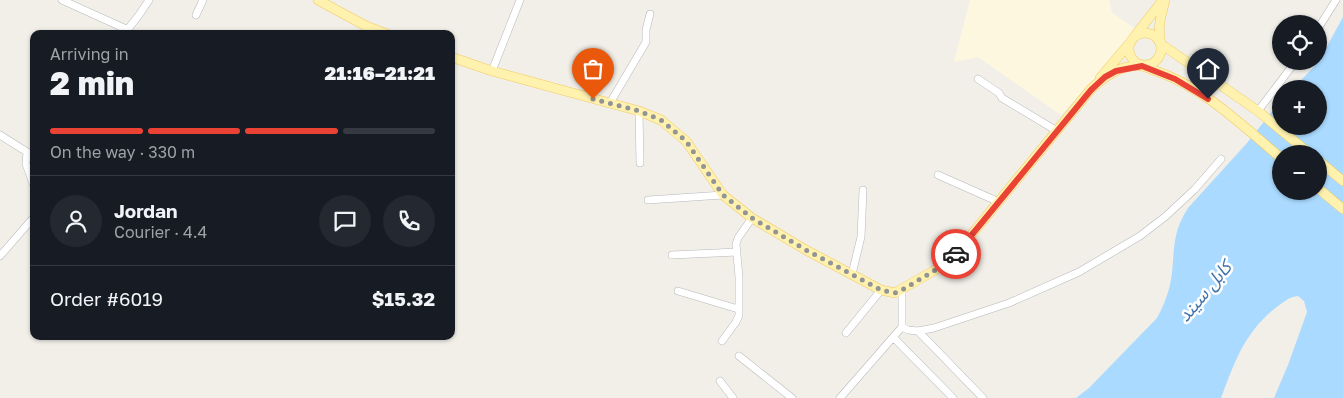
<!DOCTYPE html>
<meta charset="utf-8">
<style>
body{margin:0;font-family:"Golos Text","Noto Sans Arabic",sans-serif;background:#242831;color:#f1f3f6;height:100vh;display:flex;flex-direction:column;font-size:19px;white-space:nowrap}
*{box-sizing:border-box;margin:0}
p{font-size:16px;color:#9ea1a6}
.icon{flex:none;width:28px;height:28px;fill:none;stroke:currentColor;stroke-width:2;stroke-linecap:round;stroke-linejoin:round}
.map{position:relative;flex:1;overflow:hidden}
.sheet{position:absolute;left:30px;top:30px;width:425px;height:310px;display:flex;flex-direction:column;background:#171b24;border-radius:10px;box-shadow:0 1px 4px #0004}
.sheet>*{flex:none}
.tools{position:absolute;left:1272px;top:15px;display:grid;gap:10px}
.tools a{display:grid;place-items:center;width:55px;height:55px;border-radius:50%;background:#171b24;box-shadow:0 1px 4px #0004;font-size:25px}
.pin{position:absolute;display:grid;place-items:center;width:42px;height:42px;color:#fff;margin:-51px -21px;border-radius:50% 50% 50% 0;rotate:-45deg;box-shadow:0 0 5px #0007}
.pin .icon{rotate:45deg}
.courier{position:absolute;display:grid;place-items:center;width:50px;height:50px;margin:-25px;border:4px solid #ea4335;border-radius:50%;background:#fff;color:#222;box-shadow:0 1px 6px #0007}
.head em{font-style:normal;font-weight:800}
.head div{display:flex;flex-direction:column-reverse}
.head{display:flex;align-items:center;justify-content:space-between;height:85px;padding:0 20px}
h1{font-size:32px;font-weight:800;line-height:38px}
.bar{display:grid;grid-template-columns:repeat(4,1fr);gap:8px 5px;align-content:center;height:60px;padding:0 20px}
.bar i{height:6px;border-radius:4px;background:#363941}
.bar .current{background:#ea4335}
.bar p{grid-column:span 4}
.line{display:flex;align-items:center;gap:12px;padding:0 20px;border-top:1px solid #363941}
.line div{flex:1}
.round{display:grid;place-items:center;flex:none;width:52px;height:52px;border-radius:26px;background:#242831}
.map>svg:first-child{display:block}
.commercial{fill:#fef7e0}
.water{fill:#aadaff;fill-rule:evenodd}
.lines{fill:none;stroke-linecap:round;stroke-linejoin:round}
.minor-casing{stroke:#b5b8bc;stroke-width:8}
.major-casing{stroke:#f2c960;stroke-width:10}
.minor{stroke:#fff;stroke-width:7}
.major{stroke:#fff2af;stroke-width:9}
.done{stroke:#929495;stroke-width:5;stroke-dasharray:0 9}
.route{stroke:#ea4335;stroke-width:6}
.labels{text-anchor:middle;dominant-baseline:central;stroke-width:5;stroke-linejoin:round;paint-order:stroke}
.water-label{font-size:18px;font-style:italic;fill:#4174aa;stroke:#fff}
</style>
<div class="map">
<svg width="1343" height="398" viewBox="0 0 1343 398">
<rect width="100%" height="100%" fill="#f1efe8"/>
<path class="commercial" d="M970,0H1109L1112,13L1136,29L1109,63L1061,115L978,57L954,62Z"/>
<path class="water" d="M1343,17V398H1274L1288,365L1307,312L1304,301L1298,296C1289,297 1285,301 1278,306C1245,331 1235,361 1221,398H1076L1089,388L1157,318C1162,309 1166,299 1169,289C1177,258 1168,239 1188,208L1247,143L1278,104L1281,101V126H1319V89H1293L1319,61ZM1281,154H1319V191H1281Z"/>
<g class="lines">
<defs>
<path id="minor" d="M62,0L126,29
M196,15L203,0
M1319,27L1336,0
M124,34L139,15L149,0
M492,71L520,0
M978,79L999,93L1002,98L1057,131
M610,103L646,42V30L650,14
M639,111L640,163
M1258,111L1296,61
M0,135L27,152L26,164L34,186
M938,175L999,202
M648,200L723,195
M672,255L737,252
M0,256L34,217
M852,274L861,237L863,190
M678,291L738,309
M902,327L908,330L918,331L934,328L1009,303L1079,272L1140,236L1166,216L1195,189L1221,159
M918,331L983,398
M846,333L881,290
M894,338L953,398
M722,341L736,322L739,315V277L736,244L738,238L752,218
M739,356L792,398
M720,381L733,398
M840,398L902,327V290"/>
<path id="major" d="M318,0L366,26L387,34
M1165,0C1161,16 1157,28 1161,44L1258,111L1310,154
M1129 49a16 16 0 1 1 32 0a16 16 0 1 1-32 0Z
M1134,37L1163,0
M451,57L492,71L639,111L661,120L686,141L723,195L752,218L806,250L881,290L895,293L949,262L1091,89C1104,77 1121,64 1141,66C1146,66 1151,70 1156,71C1203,87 1243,126 1281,158
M1100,78L1129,44
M1319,161L1343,181
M1319,189L1343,209"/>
</defs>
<use href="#minor" class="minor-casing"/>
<use href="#major" class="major-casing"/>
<use href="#minor" class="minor"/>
<use href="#major" class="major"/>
</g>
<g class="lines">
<path class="done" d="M593,99L639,111L661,120L686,141L723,195L752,218L806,250L881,290L895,293L902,290L949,262L956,254"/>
<path class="route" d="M956,254L1091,90L1105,77L1116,71L1142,66L1175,79L1208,99"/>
</g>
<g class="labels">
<g class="water-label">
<text transform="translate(1204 291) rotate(-50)">کابل سيند</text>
</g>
</g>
</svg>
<div class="tools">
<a><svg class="icon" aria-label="locate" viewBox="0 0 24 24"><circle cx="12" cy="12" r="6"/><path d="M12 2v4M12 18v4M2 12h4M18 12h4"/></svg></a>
<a>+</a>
<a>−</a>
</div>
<div class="pin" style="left:593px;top:99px;background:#ea580c"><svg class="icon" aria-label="bag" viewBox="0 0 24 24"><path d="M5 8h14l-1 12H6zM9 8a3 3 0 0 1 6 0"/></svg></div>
<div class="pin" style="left:1208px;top:99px;background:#1f2937"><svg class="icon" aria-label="home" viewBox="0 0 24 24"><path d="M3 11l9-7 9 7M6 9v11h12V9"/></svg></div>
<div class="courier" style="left:956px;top:254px"><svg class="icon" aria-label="car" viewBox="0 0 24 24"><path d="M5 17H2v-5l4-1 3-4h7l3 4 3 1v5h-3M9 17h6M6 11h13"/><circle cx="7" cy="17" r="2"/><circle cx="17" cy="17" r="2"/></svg></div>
<section class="sheet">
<div class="head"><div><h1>2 min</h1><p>Arriving in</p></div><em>21:16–21:21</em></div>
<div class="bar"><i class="current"></i><i class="current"></i><i class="current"></i><i></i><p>On the way · 330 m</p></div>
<div class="line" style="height:90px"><a class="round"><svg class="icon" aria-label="person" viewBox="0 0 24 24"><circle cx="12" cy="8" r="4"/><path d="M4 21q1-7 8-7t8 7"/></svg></a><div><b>Jordan</b><p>Courier · 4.4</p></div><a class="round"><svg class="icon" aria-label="chat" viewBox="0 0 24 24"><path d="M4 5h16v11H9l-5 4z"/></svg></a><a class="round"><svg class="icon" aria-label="phone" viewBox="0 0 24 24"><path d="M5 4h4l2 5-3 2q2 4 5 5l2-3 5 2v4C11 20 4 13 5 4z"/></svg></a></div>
<div class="line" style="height:65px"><div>Order #6019</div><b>$15.32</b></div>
</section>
</div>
